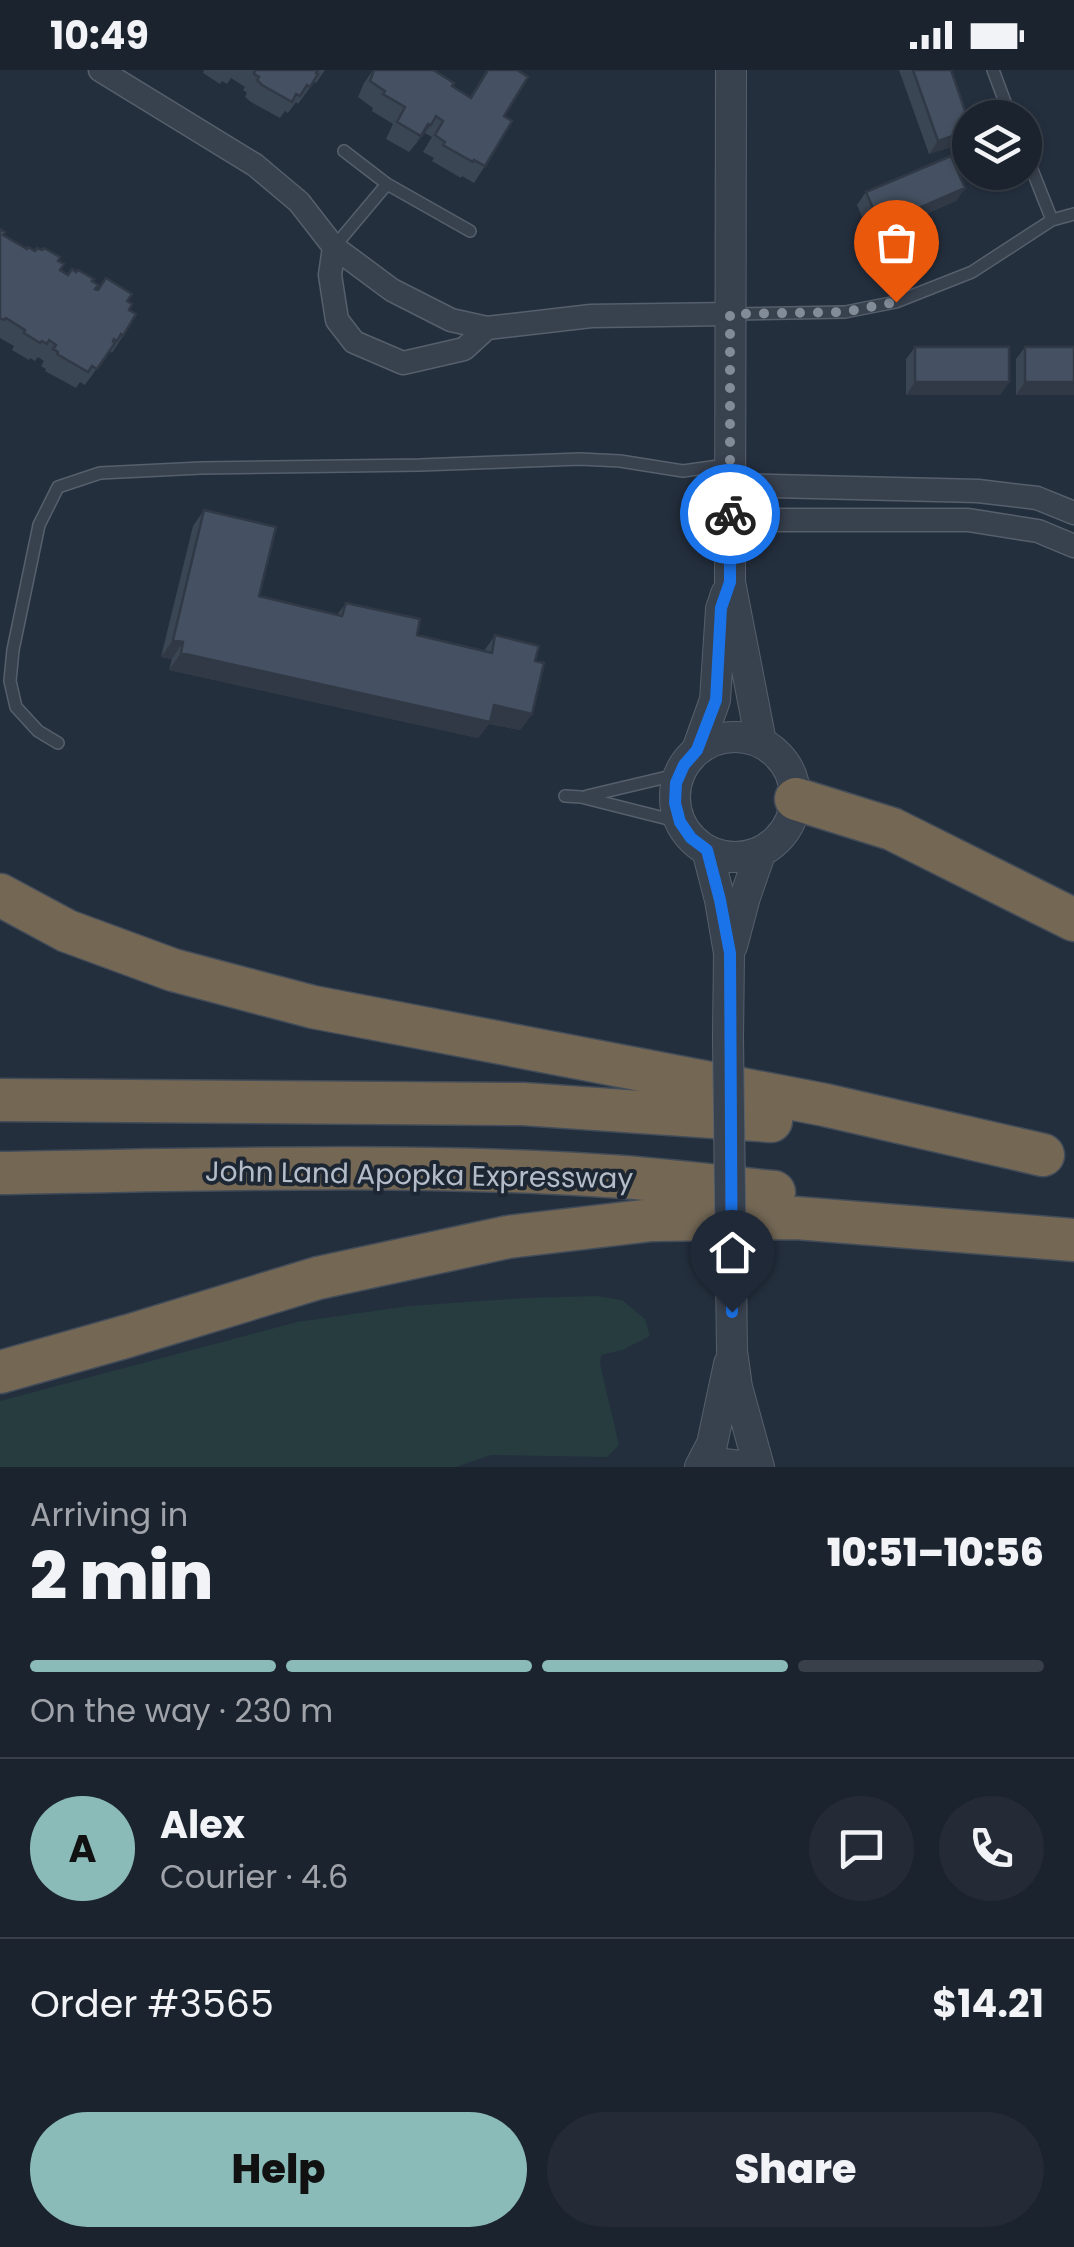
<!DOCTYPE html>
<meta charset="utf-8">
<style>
body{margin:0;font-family:Poppins,sans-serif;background:#242b36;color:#f1f3f6;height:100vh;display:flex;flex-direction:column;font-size:38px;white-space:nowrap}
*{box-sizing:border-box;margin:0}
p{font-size:32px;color:#a0a4aa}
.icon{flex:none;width:55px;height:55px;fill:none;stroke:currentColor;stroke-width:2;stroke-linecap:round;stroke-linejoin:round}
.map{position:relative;height:1397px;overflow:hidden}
.drawer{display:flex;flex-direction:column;background:#1b232e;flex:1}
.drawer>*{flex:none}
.controls{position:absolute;left:952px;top:30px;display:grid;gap:20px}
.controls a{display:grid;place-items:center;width:90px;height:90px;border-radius:50%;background:#1b232e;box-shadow:0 2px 8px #0004,0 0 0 2px #39404a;font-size:50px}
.pin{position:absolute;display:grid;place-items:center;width:85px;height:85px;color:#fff;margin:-102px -42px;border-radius:50% 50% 50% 0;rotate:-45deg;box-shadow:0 0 10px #0007}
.pin .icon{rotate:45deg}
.courier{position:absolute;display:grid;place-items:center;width:100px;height:100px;margin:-50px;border:8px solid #1a73e8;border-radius:50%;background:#fff;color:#222;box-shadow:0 2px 12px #0007}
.summary em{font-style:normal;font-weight:800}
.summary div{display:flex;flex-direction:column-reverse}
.summary{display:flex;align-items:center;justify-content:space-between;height:170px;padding:0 30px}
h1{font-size:65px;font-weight:800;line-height:75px}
.bar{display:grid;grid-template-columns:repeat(4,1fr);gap:15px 10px;align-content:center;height:120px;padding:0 30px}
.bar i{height:12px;border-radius:8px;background:#39404a}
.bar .active{background:#8bbbb9}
.bar p{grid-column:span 4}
.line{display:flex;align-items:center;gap:25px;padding:0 30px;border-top:2px solid #39404a}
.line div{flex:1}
.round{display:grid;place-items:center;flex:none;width:105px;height:105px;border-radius:52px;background:#242b36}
.cta{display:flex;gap:20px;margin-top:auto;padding:20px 30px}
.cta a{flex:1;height:115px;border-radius:60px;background:#8bbbb9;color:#111;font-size:40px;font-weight:800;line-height:115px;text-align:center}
.cta a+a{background:#242b36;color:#f1f3f6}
.status{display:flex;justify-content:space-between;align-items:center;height:70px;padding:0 50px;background:#1b232e;direction:ltr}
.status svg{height:28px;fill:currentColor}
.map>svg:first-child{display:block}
.green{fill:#263c3f}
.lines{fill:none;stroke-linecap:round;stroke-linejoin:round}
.service-casing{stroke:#565f6c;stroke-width:14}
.minor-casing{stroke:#565f6c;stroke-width:25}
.tertiary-casing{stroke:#565f6c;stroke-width:32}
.motorway-casing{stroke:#434c59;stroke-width:45}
.service{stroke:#38414e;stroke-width:11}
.minor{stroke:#38414e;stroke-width:22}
.tertiary{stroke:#38414e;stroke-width:30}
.motorway{stroke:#746855;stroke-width:42}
.tertiary-bridge-casing{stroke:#565f6c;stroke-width:32;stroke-linecap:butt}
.tertiary-bridge{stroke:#38414e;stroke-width:30}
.wall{fill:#3b4654}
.shaded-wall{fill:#303945}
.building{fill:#455162;stroke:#303945;stroke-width:2.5}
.done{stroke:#828b98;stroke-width:10;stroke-dasharray:0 18}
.route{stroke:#1a73e8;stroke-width:12}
.labels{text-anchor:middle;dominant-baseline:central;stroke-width:8;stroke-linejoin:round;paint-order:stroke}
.street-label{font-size:28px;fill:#b4bcc9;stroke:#1d2633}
</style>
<div class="status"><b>10:49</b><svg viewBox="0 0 49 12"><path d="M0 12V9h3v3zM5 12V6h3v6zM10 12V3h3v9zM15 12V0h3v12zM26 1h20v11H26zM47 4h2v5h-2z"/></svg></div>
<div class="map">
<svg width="1074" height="1397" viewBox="0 0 1074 1397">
<rect width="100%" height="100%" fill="#242f3e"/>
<path class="green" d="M597,1226L622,1230L645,1249L650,1266L622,1280L601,1285L600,1294L619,1375L607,1387L491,1385L456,1397H0V1331L297,1252L409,1236L525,1228Z"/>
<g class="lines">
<defs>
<path id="service" d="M993,0L1011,48
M1025,82L1052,150
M387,114L470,161
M334,177L387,114L344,81
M735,244L845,242L896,232L972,202L1052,150L1074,144
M58,673L38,661L16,637L10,611L13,580L39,455L58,417L100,403L201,398L420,395L580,389L620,391L683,401L726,395
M565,726L581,727L680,752
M587,726L680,704"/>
<path id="minor" d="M100,0L255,95L299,132L334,177L392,220L451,250L487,258L591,246L731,244
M334,177L330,205L337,250L354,272L403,293L464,279L487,258
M730,415L978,421L1037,428L1074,443
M730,450H968L1038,461L1074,476"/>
<path id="tertiary" d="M731,0L730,512L761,672
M675 727a60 60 0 1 1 120 0a60 60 0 1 1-120 0Z
M697,680L715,630L721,539L726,524
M707,780L720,830L729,883L728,968
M732,876L745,827L761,781
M731,1203L732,1281L737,1317L759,1397
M700,1397L712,1374L729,1294
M715,1397L726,1394L749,1397"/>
<path id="motorway" d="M796,729L892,759L1074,850
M0,825L67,861L173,900L313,937L825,1035L1043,1085
M0,1030L523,1034L771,1051
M0,1103C197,1100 395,1093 592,1105C653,1108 713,1116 774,1122
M0,1302L128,1266L318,1208L508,1167L652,1150L796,1148L1074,1170"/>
</defs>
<use href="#service" class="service-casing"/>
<use href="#minor" class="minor-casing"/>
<use href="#tertiary" class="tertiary-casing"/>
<use href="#motorway" class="motorway-casing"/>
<use href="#service" class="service"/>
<use href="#minor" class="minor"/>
<use href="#tertiary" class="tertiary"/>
<use href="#motorway" class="motorway"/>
<defs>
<path id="tertiary-bridge" d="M728,968L731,1203"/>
</defs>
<use href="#tertiary-bridge" class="tertiary-bridge-casing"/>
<use href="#tertiary-bridge" class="tertiary-bridge"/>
</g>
<path class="wall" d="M204,0H325L316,13L314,12L298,34L296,32L288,43L285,41L280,48L251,32L245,27L247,23L243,20L245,17L231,8L227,14L222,11L220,14L203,3Z
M373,0H436L435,1L452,16L470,27L487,0H517L504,46L485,96L474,113L462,106L461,108L432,91L434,88L423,82L432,67L425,63L409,82L386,69L393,54L372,41L373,38L358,27L364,13Z
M899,0H951L963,73L929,84Z
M965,118L956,131L871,168L857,135L866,122Z
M0,159L3,165L27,179L58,191L60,200L68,205L92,211L97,220L106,208L127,231L129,240L123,266L112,283L110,281L105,287L85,315L80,312L76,318L45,301L46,299L41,296L44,291L38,287L35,291L30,288L29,290L12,280L14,276L0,268Z
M915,277L1009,312L1000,325H906V289Z
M1025,277L1074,325H1016V289Z
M204,440L259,526L337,545L346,533L417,565L484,581L495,565L535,591L532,644L520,660L489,654L478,668L169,600L172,589L161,587L193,456Z"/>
<path class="shaded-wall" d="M428,54L431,55L419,71H417Z
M970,60L963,73L929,84L938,71Z
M965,118L956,131L871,168L880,155Z
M915,312H1009L1000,325H906Z
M1025,312H1074V325H1016Z
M173,570L183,572L172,589L161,587Z
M181,583L494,635L532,644L520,660L489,654L478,668L169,600Z"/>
<path class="building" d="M255,0H318L316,3L318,4L310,17L307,15L300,26L296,24L292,32L262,15L257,10L259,7L254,4Z
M374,0H436L435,1L454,13L452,16L471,28L488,0H517L528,7L504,46L512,51L485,96L474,90L473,92L443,75L445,72L435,65L443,51L436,46L431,55L428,54L421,66L397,52L405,37L383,24L385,21L370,11Z
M913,0H951L970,55V60L938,71Z
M951,86L965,118L880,155L866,122Z
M0,159L5,162L3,165L27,179L28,177L35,181L37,178L42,180L44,178L60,187L58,191L64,194L60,200L68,205L72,199L76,202L78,200L94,209L92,211L98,215L95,219L98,220L106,208L132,224L127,231L132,234L129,240L136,244L123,266L121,264L117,271L114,269L113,272L115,273L97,299L92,296L88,302L57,284L58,282L53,279L56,275L49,270L47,274L42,271L40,273L24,263L25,260L6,248L4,250L0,248Z
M915,277H1009V312H915Z
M1025,277H1074V312H1025Z
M204,440L276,457L259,526L342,546L346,533L420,549L417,565L492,583L495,565L539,576L535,591L544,593L532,644L494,635L490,652L181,583L183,572L173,570Z"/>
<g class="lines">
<path class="done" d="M730,444V244L845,242L896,232"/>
<path class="route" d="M730,444V512L721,538L716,630L697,680L684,695L676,713L675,733L680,752L691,768L707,780L720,830L730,883L732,1242"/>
</g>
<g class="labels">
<g class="street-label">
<text transform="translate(419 1105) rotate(1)">John Land Apopka Expressway</text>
</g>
</g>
</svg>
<div class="controls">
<a><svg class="icon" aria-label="layers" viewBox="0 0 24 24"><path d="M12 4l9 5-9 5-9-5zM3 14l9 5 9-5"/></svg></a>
</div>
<div class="pin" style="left:896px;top:232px;background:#ea580c"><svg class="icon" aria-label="bag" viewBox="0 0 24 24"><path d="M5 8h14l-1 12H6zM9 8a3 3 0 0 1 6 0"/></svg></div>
<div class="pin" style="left:732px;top:1242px;background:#1f2937"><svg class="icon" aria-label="home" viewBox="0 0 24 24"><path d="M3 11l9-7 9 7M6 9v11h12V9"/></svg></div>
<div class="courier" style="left:730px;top:444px"><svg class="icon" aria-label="bike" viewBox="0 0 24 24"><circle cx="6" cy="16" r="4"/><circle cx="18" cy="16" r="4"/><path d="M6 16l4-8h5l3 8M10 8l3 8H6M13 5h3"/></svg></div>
</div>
<section class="drawer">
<div class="summary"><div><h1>2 min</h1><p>Arriving in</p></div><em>10:51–10:56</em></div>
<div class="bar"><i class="active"></i><i class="active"></i><i class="active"></i><i></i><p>On the way · 230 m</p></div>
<div class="line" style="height:180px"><b class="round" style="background:#8bbbb9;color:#111">A</b><div><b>Alex</b><p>Courier · 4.6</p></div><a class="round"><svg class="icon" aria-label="chat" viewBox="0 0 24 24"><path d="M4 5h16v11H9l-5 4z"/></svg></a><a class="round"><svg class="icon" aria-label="phone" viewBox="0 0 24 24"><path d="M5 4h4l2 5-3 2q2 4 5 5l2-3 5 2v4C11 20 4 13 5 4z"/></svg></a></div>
<div class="line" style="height:130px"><div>Order #3565</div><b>$14.21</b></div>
<div class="cta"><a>Help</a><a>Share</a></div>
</section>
